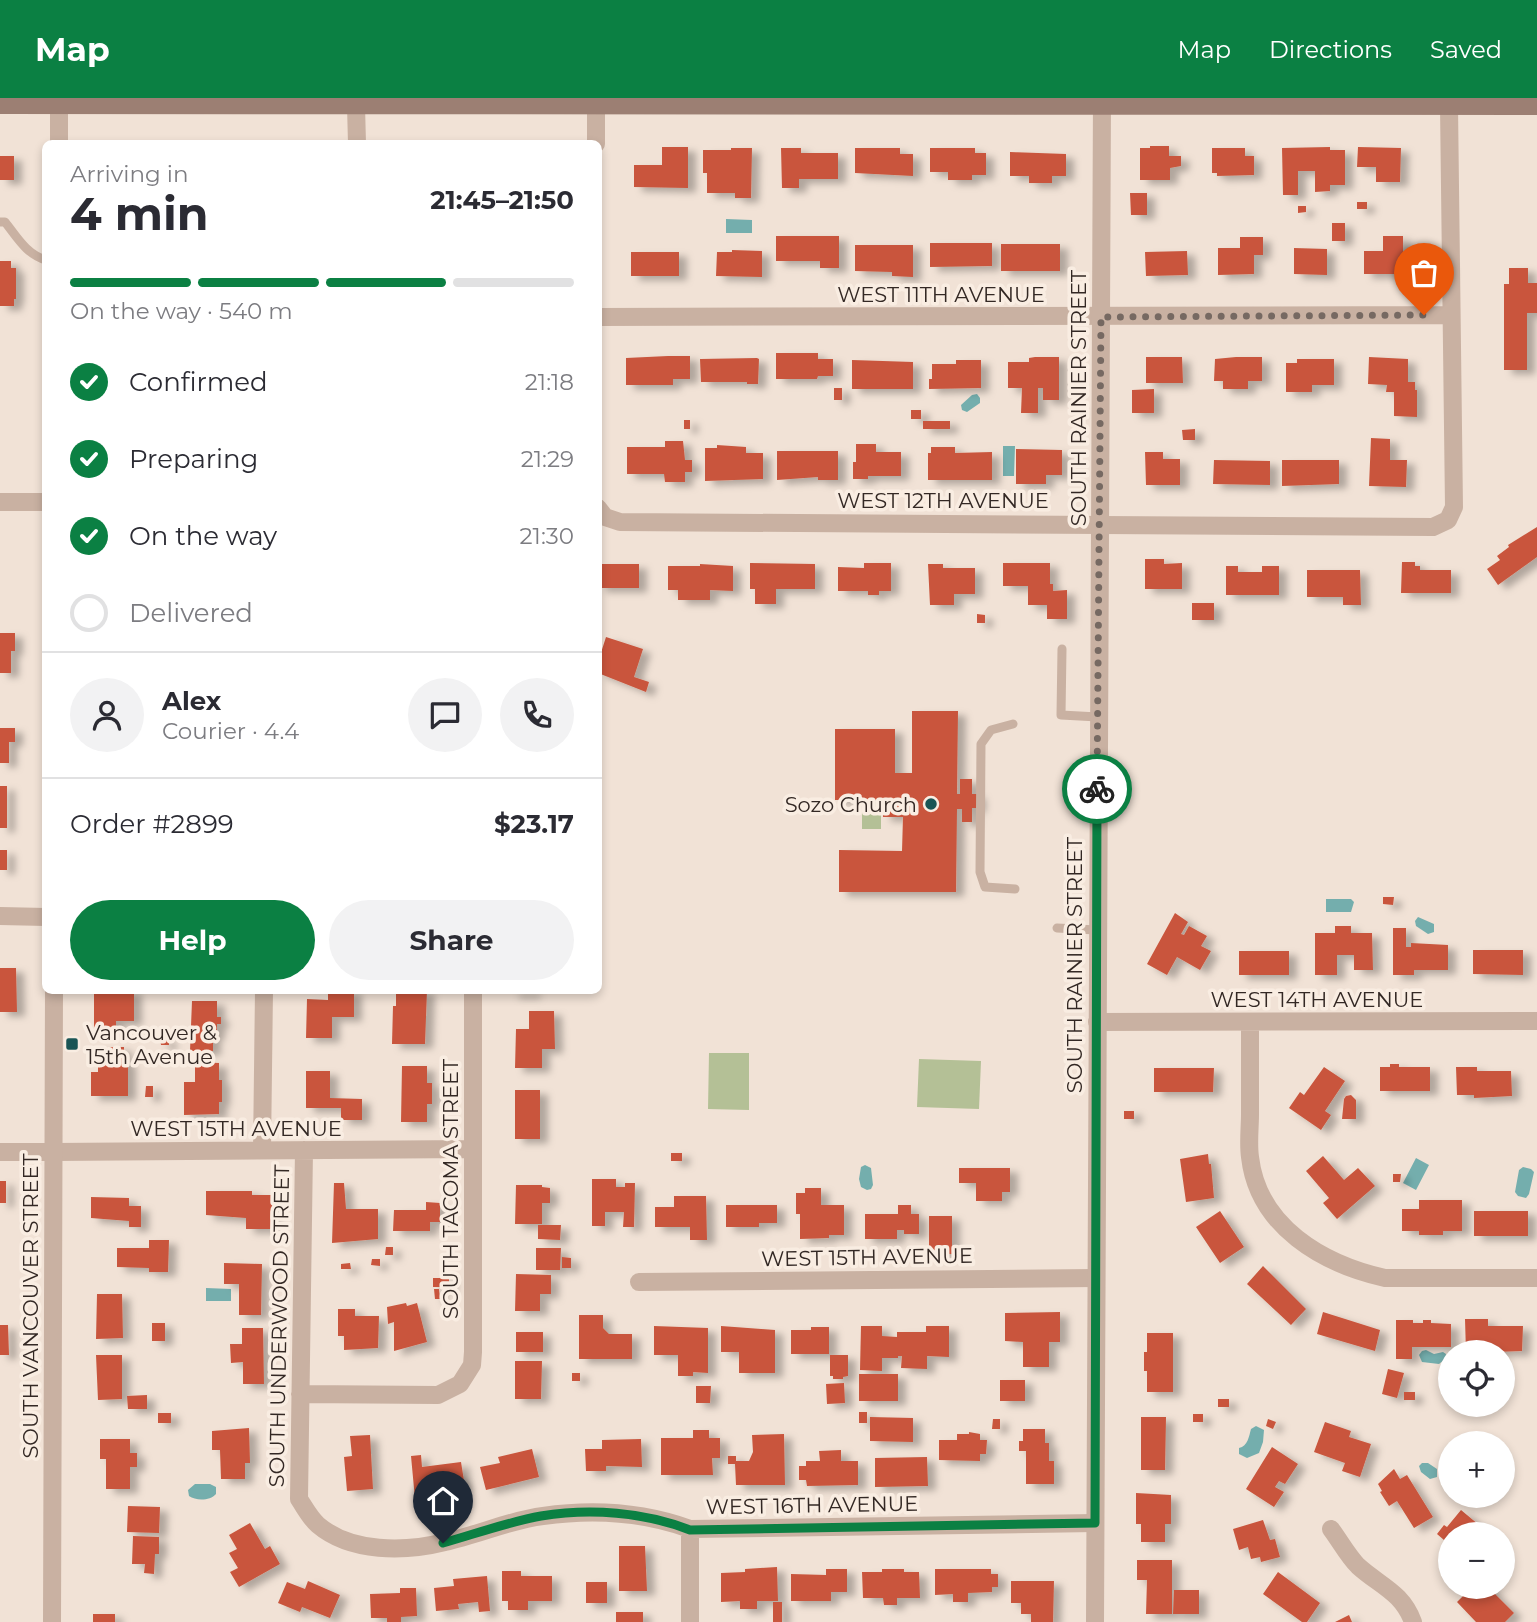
<!DOCTYPE html>
<meta charset="utf-8">
<style>
body{margin:0;font-family:Montserrat,sans-serif;background:#f2f2f3;color:#2b2b33;height:100vh;display:flex;flex-direction:column;font-size:26px;white-space:nowrap}
*{box-sizing:border-box;margin:0}
p{font-size:23px;color:#7c7c81}
.icon{flex:none;width:38px;height:38px;fill:none;stroke:currentColor;stroke-width:2;stroke-linecap:round;stroke-linejoin:round}
.map{position:relative;flex:1;overflow:hidden}
.side{position:absolute;left:42px;top:42px;width:560px;height:854px;display:flex;flex-direction:column;background:#fff;border-radius:10px;box-shadow:0 4px 10px #0003}
.side>*{flex:none}
.fabs{position:absolute;left:1438px;top:1242px;display:grid;gap:14px}
.fabs a{display:grid;place-items:center;width:77px;height:77px;border-radius:50%;background:#fff;box-shadow:0 4px 10px #0003;font-size:35px}
.pin{position:absolute;display:grid;place-items:center;width:60px;height:60px;color:#fff;margin:-72px -30px;border-radius:50% 50% 50% 0;rotate:-45deg;box-shadow:0 0 7px #0007}
.pin .icon{rotate:45deg}
.courier{position:absolute;display:grid;place-items:center;width:70px;height:70px;margin:-35px;border:5px solid #0b8043;border-radius:50%;background:#fff;color:#222;box-shadow:0 2px 9px #0007}
.head em{font-style:normal;font-weight:700}
.head div{display:flex;flex-direction:column-reverse}
.head{display:flex;align-items:center;justify-content:space-between;height:119px;padding:0 28px}
h1{font-size:46px;font-weight:700;line-height:52px}
.bar{display:grid;grid-template-columns:repeat(4,1fr);gap:10px 7px;align-content:center;height:84px;padding:0 28px}
.bar i{height:9px;border-radius:5px;background:#e1e1e2}
.bar .selected{background:#0b8043}
.bar p{grid-column:span 4}
.line{display:flex;align-items:center;gap:18px;padding:0 28px;border-top:2px solid #e1e1e2}
.line div{flex:1}
.round{display:grid;place-items:center;flex:none;width:74px;height:74px;border-radius:37px;background:#f2f2f3}
ol{padding:0 28px;list-style:none}
li{display:flex;align-items:center;gap:21px;height:77px}
li p{margin-inline-start:auto}
li .icon{padding:7px;border-radius:50%;background:#0b8043;color:#fff;stroke-width:4}
li:last-child{color:#7c7c81}
li i{width:38px;height:38px;border:4px solid #e1e1e2;border-radius:50%}
.action{display:flex;gap:14px;margin-top:auto;padding:14px 28px}
.action a{flex:1;height:80px;border-radius:42px;background:#0b8043;color:#fff;font-size:28px;font-weight:700;line-height:80px;text-align:center}
.action a+a{background:#f2f2f3;color:#2b2b33}
header{display:flex;align-items:center;gap:42px;box-sizing:border-box;height:98px;padding:0 35px;background:#0b8043;color:#fff}
header strong{font-size:33px}
nav{display:flex;gap:38px;margin-inline-start:auto;font-size:24px}
.map>svg:first-child{display:block}
.green{fill:#b4c096}
.water{fill:#74aead}
.building{fill:#c9553c;filter:url(#shadow)}
.lines{fill:none;stroke-linecap:round;stroke-linejoin:round}
.service{stroke:#c9b1a2;stroke-width:9}
.minor{stroke:#c9b1a2;stroke-width:18}
.tertiary{stroke:#c9b1a2;stroke-width:18}
.secondary{stroke:#9c7f73;stroke-width:18}
.done{stroke:#766962;stroke-width:7;stroke-dasharray:0 12.6}
.route{stroke:#0b8043;stroke-width:9}
.poi-dot{fill:#1a5555;stroke:#f9ede2;stroke-width:2.5}
.labels{text-anchor:middle;dominant-baseline:central;stroke-width:7;stroke-linejoin:round;paint-order:stroke}
.street-label{font-size:21px;fill:#332824;stroke:#f9ede2}
.poi-label{font-size:21px;fill:#332824;stroke:#f9ede2;text-anchor:end}
</style>
<header>
<strong>Map</strong>
<nav><a>Map</a><a>Directions</a><a>Saved</a></nav>
</header>
<div class="map">
<svg width="1537" height="1524" viewBox="0 0 1537 1524">
<defs>
<filter id="shadow"><feDropShadow dx="8" dy="4.5" stdDeviation="3.5" flood-color="#0004"/></filter>
</defs>
<rect width="100%" height="100%" fill="#f1e2d6"/>
<path class="green" d="M862,704H881V731H862Z
M709,955H749V1012L708,1011Z
M919,961L981,963L979,1011L917,1009Z"/>
<path class="water" d="M726,121L752,122V135H726Z
M977,296L980,300V305L967,314L962,312L961,307L972,297Z
M1003,348H1015L1014,378H1003Z
M1351,801L1354,804L1351,814H1326V801Z
M1418,819L1434,826V834L1428,836L1416,828L1415,823Z
M1416,1060L1429,1067L1416,1092L1403,1085Z
M865,1067L871,1070L873,1087L871,1091L867,1092L861,1089L859,1081L861,1069Z
M1523,1069L1531,1071L1534,1074L1529,1096L1526,1100L1518,1098L1515,1094L1519,1072Z
M206,1190L231,1191V1203H206Z
M1426,1252L1434,1256L1443,1254L1446,1256L1445,1261L1439,1266L1422,1264L1419,1257L1422,1253Z
M1256,1328L1264,1332L1263,1344L1259,1355L1247,1360L1239,1356V1350C1248,1348 1249,1338 1251,1331Z
M1422,1365H1428L1437,1371V1379L1430,1381L1421,1374L1419,1368Z
M195,1386H210L216,1389V1396C210,1403 196,1403 189,1398L188,1392Z"/>
<path class="building" d="M1150,48H1169V58H1181V68L1170,70V82H1140V50H1150Z
M662,49H688V90L634,89V67H662Z
M1330,49V52H1345V87H1330V93L1315,94V73H1298V97H1283L1282,50Z
M1358,49L1401,50L1400,84H1376V69H1357Z
M731,50H752L751,100H735V95H707V75H703V52H731Z
M781,50H801V55H838V81H799V90H782Z
M855,50H900V56H913V78L855,75Z
M930,50H975V55H986V77H972V82H948V74H930Z
M1212,50H1245V58H1254V77L1217,78V75H1212Z
M1010,54L1066,56V78H1052V85H1029V78H1010Z
M0,58H14V82H0Z
M1130,95H1147V117H1131Z
M1357,104H1367V111H1357Z
M1298,108H1306V114L1298,115Z
M1332,125H1345V143H1332Z
M776,138H839V170H820V163H776Z
M1383,138H1403V176H1364V153H1383Z
M1240,139H1263V157H1254V176L1218,177V150H1240Z
M930,145H992V168L930,169Z
M1001,146H1060V173H1001Z
M855,147H913V179L892,178V174L855,173Z
M1294,150L1327,151V177L1294,176Z
M732,152L762,153V179L716,178L717,154H732Z
M1187,153L1188,177L1146,178L1145,154Z
M631,154H679V178H631Z
M0,163H11V170H16V201H14V208H0Z
M1509,170H1528V185H1537V215H1527V272H1504V186H1509Z
M776,255H818V261H833V278H818L817,281H776Z
M668,258H690V281H673V287H626V260Z
M1035,259H1059V302H1043V290H1038V315H1021L1022,290H1008V264H1029V260Z
M1146,259H1182L1183,285H1146Z
M1236,259H1262V283H1248V291H1223V283H1214L1215,261Z
M1369,259L1408,261V284H1415V292H1417V319L1394,318V294H1386L1387,287L1368,286Z
M757,260L759,261L758,286H747V284H701L700,261Z
M1297,261H1334V287H1312V294H1286V265H1297Z
M852,262L913,264V291H852Z
M956,262H981V290L929,291V281H932V266H956Z
M834,290H842V302H834Z
M1154,291V315H1132V292Z
M1068,307H1077V315H1068Z
M911,312H921V321H911Z
M684,322H690V331H684Z
M923,323H950V331H923Z
M1195,331V342H1183L1182,332Z
M1371,340L1390,341V362H1407L1406,389L1369,388Z
M665,343H683L685,362H692V374H685V384H665L664,376H627V349H665Z
M856,346H876V354H901V378H868V381H853V364H856Z
M717,347L746,349V355H763V381L705,383V350H717Z
M931,349H955V355L992,354V382H928V355H931Z
M1016,351L1062,352V377H1046V386H1016Z
M777,353H838V382H818V379L777,382Z
M1145,354H1163V361H1180V387H1146Z
M1214,362L1270,363V387L1213,386Z
M1282,362H1339V386L1282,388Z
M1537,429V459L1498,487L1487,471L1500,462L1497,458L1509,449L1508,447Z
M1145,461H1164V466L1182,465V491H1145Z
M1402,464H1415V468H1420V472H1451V495H1401Z
M750,465L815,466V491H776V506H755V491H750Z
M864,465H891V493H879V497H868V493H838V469L864,470Z
M1003,465H1050V486H1053V493L1067,492V521H1047V507H1028V488H1003Z
M598,466H639V490H598Z
M700,466L733,468V493L710,492V502H678V492H668V468H700Z
M928,466H943V470H975V496H954V507H930Z
M1226,468H1238V474H1262V468H1279V497H1226Z
M1307,472H1360L1361,507H1343V499H1307Z
M1192,505H1214V522H1192Z
M977,516L985,517V525H977Z
M0,535H15V553H11V575H0Z
M606,539L643,551L634,579L649,584L646,594L598,575V564Z
M912,613H958L957,696H960V681H972V696H978V710H972V724H962V711H957L956,794H839V752L902,753L903,719H883V702H835V631H895V675H912Z
M0,630H15V644H9V665H0Z
M0,688H7V730H0Z
M0,752H7V772H0Z
M1383,799H1394L1393,807L1383,806Z
M1175,815L1188,824L1181,836L1184,837L1189,828L1207,838L1201,848L1211,853L1200,872L1177,859L1167,877L1147,866Z
M1335,828H1351V835H1372L1373,872H1354V857H1337V877H1315V835H1335Z
M1393,830H1406V849H1411V845L1448,847V872H1414V877H1393Z
M1473,852H1523V877L1473,876Z
M1239,853H1289V877H1239Z
M0,870H16L17,914H0Z
M94,892H134V923H116V932L94,931Z
M328,892H354V919H332V940H306L307,901L328,902Z
M396,892H427L425,946H392L393,908H396Z
M511,892H533V896H511Z
M192,903H217V919H221V926H217V937H213V953H190Z
M529,913H554L555,951H542V970H515L516,931H529Z
M160,940H169V947H161Z
M98,949H124V963H128V998H91V974H98Z
M195,964L219,965V982H222V1004H219V1016L184,1017V984H195Z
M1390,966H1399V969H1430V993H1380V969H1390Z
M402,968H427V985H432V1006H427V1024H401Z
M1324,969L1345,983L1325,1013L1331,1017L1321,1032L1289,1010L1300,994L1304,997Z
M1456,969H1477V973H1511L1512,998L1474,1000V997H1457Z
M1154,970H1214L1213,994H1154Z
M306,973H330V1000L362,1001V1022H341V1010H306Z
M146,988H153V999H145Z
M515,992H540V1041H515Z
M1351,997L1356,1002V1021H1342L1344,1001L1346,998Z
M1124,1013H1134V1021H1124Z
M671,1055H682V1063H671Z
M1208,1056L1209,1066H1211L1214,1100L1186,1104L1180,1061Z
M1323,1058L1344,1082L1358,1070L1375,1088L1337,1121L1323,1105L1329,1100L1306,1073Z
M959,1070H1010V1094H1002V1103H976V1085H959Z
M1393,1076H1401L1400,1084H1393Z
M592,1081H616V1089H625V1085H635L634,1129H623L624,1114H605V1128H592Z
M0,1083H6V1105H0Z
M334,1085H344L346,1111H378V1141L332,1145Z
M516,1087H542V1089L550,1090V1105H542V1126H515Z
M805,1090H821V1107H844V1137H829V1140L800,1141V1116H796V1095H805Z
M206,1093H252V1097H272V1131H246V1120L206,1117Z
M674,1098H706L707,1142H690V1129H655V1109H674Z
M91,1099L129,1100V1108H141V1129H129V1123L91,1120Z
M1419,1102H1462V1133H1443V1137H1419V1133H1402V1111H1419Z
M426,1104L440,1105V1124H430V1133H393L394,1112H426Z
M726,1107H777V1125H759V1129H726Z
M898,1107H911V1116H919V1136H904V1132H897V1141H865V1116H898Z
M1220,1113L1244,1149L1220,1165L1196,1129Z
M1474,1113H1528V1138H1474Z
M929,1118H952V1156H929Z
M538,1127H561L560,1142L538,1141Z
M149,1142H169L168,1174H149V1170L117,1169V1150H149Z
M386,1149H393V1157H385Z
M536,1150H561L560,1172H536Z
M562,1159L571,1160V1170H562Z
M372,1161H380V1168L371,1167Z
M224,1165L262,1166L261,1217H239V1186H224Z
M350,1165L351,1171H341V1166Z
M1263,1168L1306,1211L1291,1227L1247,1186Z
M516,1176L551,1177V1196H540V1213H515Z
M433,1180H449V1189H433Z
M434,1191H439L440,1201H435Z
M97,1196H122L123,1240L96,1241Z
M406,1205L407,1208L417,1205L427,1244L394,1253V1224L388,1226L387,1209Z
M338,1211H355V1218H379L378,1250L344,1252V1238H338Z
M1060,1214V1244H1049V1269H1023V1244L1005,1243V1215Z
M1323,1214L1380,1232L1375,1253L1317,1236Z
M579,1217H603V1230L609,1236H632V1261H579Z
M1465,1221H1488V1228H1523L1522,1253L1466,1255Z
M1396,1222H1413V1225H1423V1222H1431V1225L1451,1226V1249H1412V1261H1396Z
M152,1225H165V1243H152Z
M0,1227H8L9,1257H0Z
M654,1228L708,1230V1275L693,1274V1278H678V1257H654Z
M721,1228L775,1232V1275H739V1254H721Z
M861,1228H882V1238L897,1239V1234H926V1228H949V1259L927,1258V1271L901,1270L902,1258H898V1260H882V1273L860,1272Z
M811,1229H829V1256H791V1232H811Z
M242,1230H263L264,1286H243V1264L231,1265L230,1246H242Z
M516,1234H543V1254H516Z
M1147,1235H1173V1294H1147V1273H1144V1254H1147Z
M96,1257H122V1301L98,1302Z
M830,1257H848V1278L843,1279V1281H833V1278H830Z
M515,1263H542L541,1301H515Z
M1388,1271L1404,1275L1397,1300L1382,1296Z
M572,1275H580V1283H572Z
M859,1276H898V1303H859Z
M1000,1282H1025V1303H1000Z
M844,1285L845,1305L827,1306L826,1286Z
M696,1288H711L710,1305H696Z
M1404,1294H1415V1302H1404Z
M147,1297V1311H128L127,1298Z
M1218,1301H1229V1309H1218Z
M859,1314H867V1325H859Z
M158,1315H171V1325H158Z
M1193,1316H1203V1324H1193Z
M870,1319L913,1320V1344L870,1343Z
M1141,1319H1166L1165,1372H1141Z
M993,1321H1000V1331H992Z
M1268,1321L1276,1324L1273,1331L1266,1328Z
M1325,1324L1351,1333L1349,1339L1371,1346L1360,1379L1342,1373L1345,1365L1314,1354Z
M249,1330L250,1365H245V1381H221L220,1352H212V1333Z
M1023,1331H1045V1345H1049V1363H1054V1386H1026V1353H1019V1343H1023Z
M693,1332H709V1340H720V1360H712L713,1377H661V1340H693Z
M969,1334L980,1336V1342H987L986,1356H980V1363L939,1362V1342H957V1336H969Z
M784,1336L785,1387H736L735,1366H728V1358H736V1363H749L753,1354L752,1337Z
M370,1337L373,1391L347,1393L344,1359L352,1358L350,1338Z
M100,1341H130V1355H137V1369H130V1391H106V1361H100Z
M641,1341L642,1369L606,1368V1373H586L585,1351H602V1342Z
M1272,1349L1298,1366L1285,1386L1279,1383L1275,1389L1284,1394L1274,1409L1246,1391Z
M532,1351L539,1379L486,1392L480,1369L500,1365L498,1359Z
M841,1352V1363H858V1387L807,1388L806,1382H799V1368H806V1363H820L819,1353Z
M421,1357L422,1369L461,1364L465,1389L449,1392L450,1395L415,1401L411,1358Z
M927,1359L928,1388L875,1389V1360Z
M1394,1371L1400,1381L1407,1377L1433,1419L1414,1430L1397,1403L1389,1408L1380,1394L1382,1393L1378,1386Z
M1136,1395L1171,1397V1426H1165V1444H1141V1426H1136Z
M128,1408L160,1409L159,1435L127,1434Z
M1461,1412L1491,1437H1451V1448L1437,1436L1444,1427L1447,1429Z
M1263,1422L1270,1442L1275,1441L1280,1459L1261,1464L1260,1459L1251,1461L1248,1449L1239,1452L1233,1431Z
M250,1425L265,1451L270,1448L280,1466L239,1489L230,1474L238,1470L229,1455L237,1451L229,1437Z
M133,1438L159,1439V1456H155L154,1476L144,1475L145,1466H132Z
M619,1448H645L647,1493H619Z
M1137,1462H1172V1516H1146L1147,1482H1137Z
M777,1469L778,1503H757V1511H740V1503L721,1504V1475L745,1474V1471Z
M826,1471H847V1494H831V1503H791V1476L826,1477Z
M882,1471H904V1474H919L920,1500H897V1507H884L883,1500H863L862,1474H882Z
M935,1471H991V1476H998V1489H992V1494L968,1495V1504H953V1496L935,1497Z
M502,1473H521V1478H552V1503H528V1512H508V1503H502Z
M1278,1474L1320,1505L1307,1524H1302L1263,1496Z
M487,1478L490,1513L479,1514L478,1504L458,1506L459,1511L436,1513L434,1490L454,1488L453,1481Z
M308,1483L340,1497L330,1520L302,1509L300,1514L278,1505L287,1484L305,1491Z
M1011,1483H1054L1053,1524H1031V1516H1021V1505H1011Z
M586,1484H607V1505H586Z
M1472,1489H1488L1514,1515L1505,1524H1476L1457,1504Z
M400,1490H416L417,1518L401,1519V1524H387V1520H371L370,1496L400,1495Z
M1174,1492H1199V1516H1173Z
M773,1504H782V1524H773Z
M616,1514H643V1524H616Z
M93,1516H115V1524H93Z
M1349,1517L1352,1524H1335Z"/>
<g class="lines">
<path class="service" d="M0,124H5C17,139 26,156 46,162
M1062,551L1061,617L1098,619
M1013,626L991,632L981,646L980,774L985,789L1015,791
M1057,830L1097,832"/>
<path class="minor" d="M356,7L357,46
M596,8V46
M598,219L1451,217
M0,404H46
M598,410L605,419L620,424L1433,429L1448,422L1454,409L1449,8
M0,818L46,819
M1097,924L1537,923
M1250,924C1250,955 1250,985 1250,1016C1250,1030 1248,1045 1250,1059C1258,1129 1323,1166 1385,1180H1537
M262,1052L264,892
M304,1052L299,1401C305,1410 310,1420 318,1427C351,1455 405,1454 445,1444C478,1437 510,1422 543,1418C592,1411 643,1414 690,1431L1095,1425
M53,1054L472,1051
M639,1184L1096,1180
M300,1296L438,1297L460,1286L472,1267L473,1254V892
M690,1431V1524
M1331,1431C1340,1443 1348,1458 1358,1468C1380,1488 1402,1494 1413,1524"/>
<path class="tertiary" d="M59,0V46
M0,1054H53
M52,1524L54,892
M1095,1524L1102,0"/>
<path class="secondary" d="M0,7L1537,8"/>
</g>
<g class="lines">
<path class="done" d="M1097,691L1101,219L1424,217"/>
<path class="route" d="M443,1445C475,1436 508,1424 541,1418C590,1410 644,1414 690,1432L1095,1425L1097,691"/>
</g>
<g class="poi-dot">
<circle cx="931" cy="706" r="7"/>
<rect x="65" y="939" width="14" height="14" rx="3.5"/>
</g>
<g class="labels">
<g class="street-label">
<text x="941" y="196">WEST 11TH AVENUE</text>
<text transform="translate(1078 300) rotate(-90)">SOUTH RAINIER STREET</text>
<text x="943" y="402">WEST 12TH AVENUE</text>
<text transform="translate(1074 867) rotate(-90)">SOUTH RAINIER STREET</text>
<text x="1317" y="901">WEST 14TH AVENUE</text>
<text x="236" y="1030">WEST 15TH AVENUE</text>
<text transform="translate(450 1091) rotate(-90)">SOUTH TACOMA STREET</text>
<text transform="translate(867 1159) rotate(-1)">WEST 15TH AVENUE</text>
<text transform="translate(30 1208) rotate(-90)">SOUTH VANCOUVER STREET</text>
<text transform="translate(279 1228) rotate(-89)">SOUTH UNDERWOOD STREET</text>
<text transform="translate(812 1407) rotate(-1)">WEST 16TH AVENUE</text>
</g>
<g class="poi-label">
<text x="917" y="706">Sozo Church</text>
<text x="86" y="934" text-anchor="start">Vancouver &amp;<tspan x="86" dy="24">15th Avenue</tspan></text>
</g>
</g>
</svg>
<div class="fabs">
<a><svg class="icon" aria-label="locate" viewBox="0 0 24 24"><circle cx="12" cy="12" r="6"/><path d="M12 2v4M12 18v4M2 12h4M18 12h4"/></svg></a>
<a>+</a>
<a>−</a>
</div>
<div class="pin" style="left:1424px;top:217px;background:#ea580c"><svg class="icon" aria-label="bag" viewBox="0 0 24 24"><path d="M5 8h14l-1 12H6zM9 8a3 3 0 0 1 6 0"/></svg></div>
<div class="pin" style="left:443px;top:1445px;background:#1f2937"><svg class="icon" aria-label="home" viewBox="0 0 24 24"><path d="M3 11l9-7 9 7M6 9v11h12V9"/></svg></div>
<div class="courier" style="left:1097px;top:691px"><svg class="icon" aria-label="bike" viewBox="0 0 24 24"><circle cx="6" cy="16" r="4"/><circle cx="18" cy="16" r="4"/><path d="M6 16l4-8h5l3 8M10 8l3 8H6M13 5h3"/></svg></div>
<section class="side">
<div class="head"><div><h1>4 min</h1><p>Arriving in</p></div><em>21:45–21:50</em></div>
<div class="bar"><i class="selected"></i><i class="selected"></i><i class="selected"></i><i></i><p>On the way · 540 m</p></div>
<ol>
<li><svg class="icon" aria-label="check" viewBox="0 0 24 24"><path d="M5 12l5 5 9-10"/></svg>Confirmed<p>21:18</p></li>
<li><svg class="icon" aria-label="check" viewBox="0 0 24 24"><path d="M5 12l5 5 9-10"/></svg>Preparing<p>21:29</p></li>
<li><svg class="icon" aria-label="check" viewBox="0 0 24 24"><path d="M5 12l5 5 9-10"/></svg>On the way<p>21:30</p></li>
<li><i></i>Delivered</li>
</ol>
<div class="line" style="height:126px"><a class="round"><svg class="icon" aria-label="person" viewBox="0 0 24 24"><circle cx="12" cy="8" r="4"/><path d="M4 21q1-7 8-7t8 7"/></svg></a><div><b>Alex</b><p>Courier · 4.4</p></div><a class="round"><svg class="icon" aria-label="chat" viewBox="0 0 24 24"><path d="M4 5h16v11H9l-5 4z"/></svg></a><a class="round"><svg class="icon" aria-label="phone" viewBox="0 0 24 24"><path d="M5 4h4l2 5-3 2q2 4 5 5l2-3 5 2v4C11 20 4 13 5 4z"/></svg></a></div>
<div class="line" style="height:91px"><div>Order #2899</div><b>$23.17</b></div>
<div class="action"><a>Help</a><a>Share</a></div>
</section>
</div>
